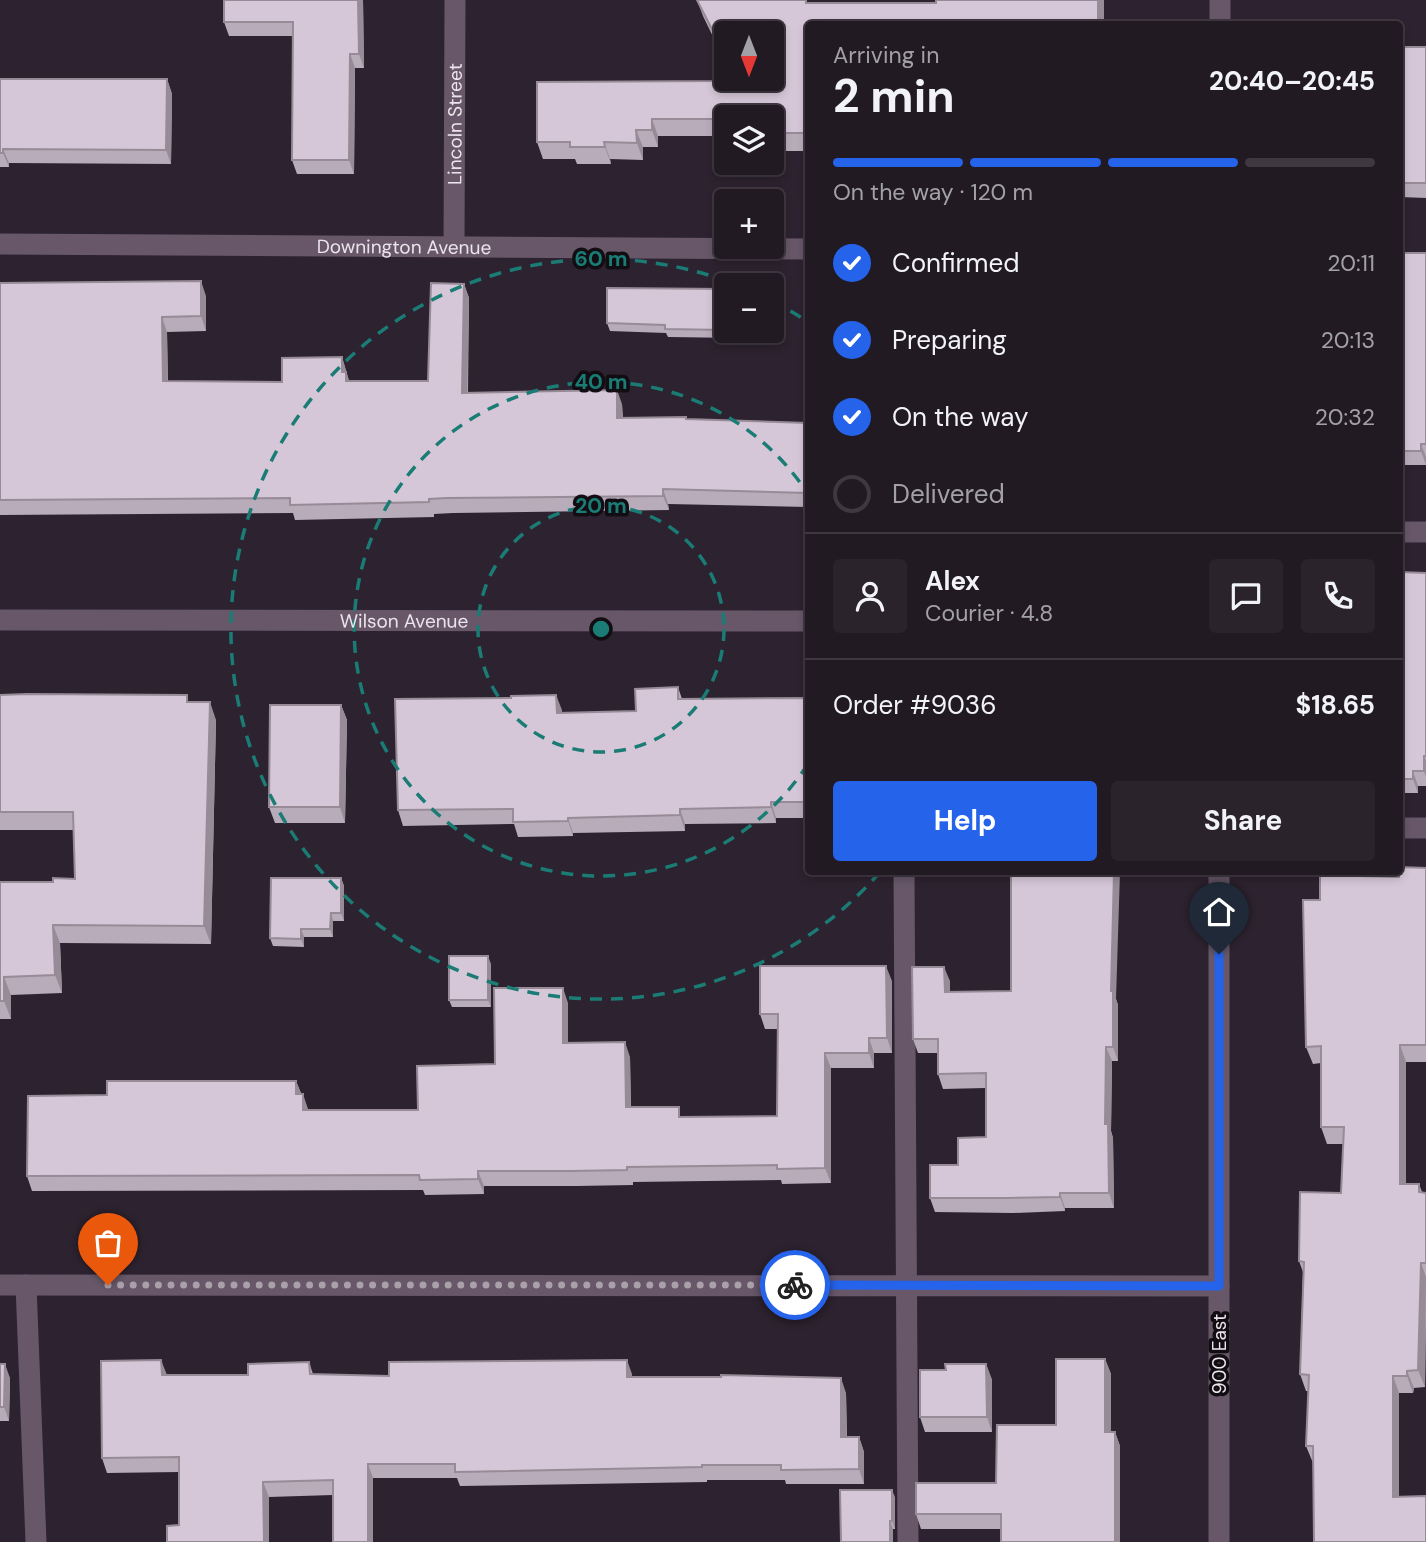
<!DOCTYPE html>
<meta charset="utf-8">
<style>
body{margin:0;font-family:"DM Sans",sans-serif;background:#2a232b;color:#f1f3f6;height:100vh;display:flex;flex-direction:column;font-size:26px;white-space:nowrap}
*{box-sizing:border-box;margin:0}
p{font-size:23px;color:#a2a1a6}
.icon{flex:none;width:38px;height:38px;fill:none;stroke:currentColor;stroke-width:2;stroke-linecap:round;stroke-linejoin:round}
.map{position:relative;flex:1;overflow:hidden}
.details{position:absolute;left:805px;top:21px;width:598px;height:854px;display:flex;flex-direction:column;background:#221a23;border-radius:7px;box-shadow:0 4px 10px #0003,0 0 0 2px #3f3841}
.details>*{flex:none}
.needle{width:46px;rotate:180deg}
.fabs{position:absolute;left:714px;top:21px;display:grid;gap:14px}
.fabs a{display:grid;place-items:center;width:70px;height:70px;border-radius:7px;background:#221a23;box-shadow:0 4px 10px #0003,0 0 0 2px #3f3841;font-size:35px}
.pin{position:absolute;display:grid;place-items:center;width:60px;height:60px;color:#fff;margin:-72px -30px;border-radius:50% 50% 50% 0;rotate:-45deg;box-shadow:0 0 7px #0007}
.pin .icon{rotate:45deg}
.courier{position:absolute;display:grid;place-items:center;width:70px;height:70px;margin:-35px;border:5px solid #2563eb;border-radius:50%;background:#fff;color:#222;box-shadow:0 2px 9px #0007}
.head em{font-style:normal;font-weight:700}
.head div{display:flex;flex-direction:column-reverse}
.head{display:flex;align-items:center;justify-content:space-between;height:119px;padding:0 28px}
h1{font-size:46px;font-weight:700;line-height:52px}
.bar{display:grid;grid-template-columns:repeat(4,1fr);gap:10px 7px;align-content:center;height:84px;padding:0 28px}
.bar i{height:9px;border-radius:5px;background:#3f3841}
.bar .selected{background:#2563eb}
.bar p{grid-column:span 4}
.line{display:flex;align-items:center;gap:18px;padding:0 28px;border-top:2px solid #3f3841}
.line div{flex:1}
.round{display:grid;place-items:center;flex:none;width:74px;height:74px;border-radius:7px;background:#2a232b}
ol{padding:0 28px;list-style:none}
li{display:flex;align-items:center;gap:21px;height:77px}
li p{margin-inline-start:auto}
li .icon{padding:7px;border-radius:50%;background:#2563eb;color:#fff;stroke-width:4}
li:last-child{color:#a2a1a6}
li i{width:38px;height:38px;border:4px solid #3f3841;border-radius:50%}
.button{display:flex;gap:14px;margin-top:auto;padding:14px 28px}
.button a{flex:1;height:80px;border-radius:7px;background:#2563eb;color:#fff;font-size:28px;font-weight:700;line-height:80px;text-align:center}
.button a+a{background:#2a232b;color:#f1f3f6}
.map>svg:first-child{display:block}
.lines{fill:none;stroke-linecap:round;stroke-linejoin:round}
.minor{stroke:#675769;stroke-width:21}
.wall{fill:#b8abba}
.shaded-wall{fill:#968b97}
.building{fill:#d6c7d8;stroke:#968b97;stroke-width:2;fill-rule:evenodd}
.done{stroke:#a9a0aa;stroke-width:7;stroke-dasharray:0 12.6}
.route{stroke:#2563eb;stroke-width:9}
.ring{fill:none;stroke:#1a7c74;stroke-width:3.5;stroke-dasharray:12 9}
.labels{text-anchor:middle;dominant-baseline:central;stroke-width:7;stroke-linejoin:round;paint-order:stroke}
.street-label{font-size:19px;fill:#ece4ed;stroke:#120d13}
.centre{fill:#1a7c74;stroke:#120d13;stroke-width:3.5}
.ring-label{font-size:21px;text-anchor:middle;font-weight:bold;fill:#1a7c74;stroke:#120d13;stroke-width:7;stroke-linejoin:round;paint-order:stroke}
</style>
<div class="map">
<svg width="1426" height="1542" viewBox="0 0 1426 1542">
<rect width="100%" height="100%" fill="#2d222f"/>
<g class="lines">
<g class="minor">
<path d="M1220,0V24"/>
<path id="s1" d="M0,244L808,249"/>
<path id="s2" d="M454,246L455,0"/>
<path d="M1400,532H1426"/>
<path id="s3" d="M0,620L808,621"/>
<path d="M1400,828H1426"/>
<path d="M904,872L908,1542"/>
<path d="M0,1285L1219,1286"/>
<path d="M26,1285L36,1542"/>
<path d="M1219,1542V872"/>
</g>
</g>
<path class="wall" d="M363,0L364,68H355L354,174H297L292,160L293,36H229L224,22Z
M697,0L807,3H936L1104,0V24H808V151H772V117H726V151H725L719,136H658V147H643V160L610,159L611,164H577L575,159H543L537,142L718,81V47L703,16Z
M1400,47H1426V198L1400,197Z
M0,79H167L172,94L171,164L9,163V167H0Z
M1400,253H1426V465H1400Z
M0,283L206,296V331L167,332L168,381L282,382L342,357L349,381H428L464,284L469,298L468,393L622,404L623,418L686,417L687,419L808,423V507L668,504L669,510L453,513L434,514V517L295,520L293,513L0,515Z
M726,289V331H739V338L668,337L666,333L610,331L607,323Z
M1400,572L1426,573V786H1418V793H1400Z
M678,687L682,699L808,698V818H776V823L685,824V831L573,833V836L518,837L514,824L403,826L398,810L511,698L556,695L562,713L636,711Z
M0,695L189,702L216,720L211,944L60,943L62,993L11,995V1019H0V882H53L75,879L73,830H0Z
M341,705L347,720L345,823H275L269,807Z
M1426,868V1062H1406V1184H1419L1422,1192L1426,1193V1320L1425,1387L1414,1388L1413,1393H1399V1497L1426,1542L1313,1463L1306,1446L1308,1391H1306L1300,1374L1303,1272L1299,1261L1341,1193L1344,1144H1327L1321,1127V1063L1313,1064L1306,1047L1320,900Z
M341,878L344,886V921H333V937H304V947L273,946L270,938Z
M491,964V1007H452L449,1000Z
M892,981V1053H874V1068H831V1183L782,1184L781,1180L633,1182V1185L577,1186H484V1194L425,1195L423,1190L32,1191L27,1176L296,1081L308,1110H418L495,1064L568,1003V1043L630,1057L631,1107L683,1117L777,1116V1029H765L760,1014Z
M950,981V992L1011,991L1116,999L1118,1005V1061H1112L1111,1131L1113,1138L1114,1208H1065V1211L1013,1213L935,1212L930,1198L958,1165L986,1137V1088L943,1089L938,1074V1053H918L913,1039Z
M1105,1359L1111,1374V1432H1115L1120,1446L1001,1529H921L916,1514L996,1483L1056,1425Z
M309,1362L313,1374L389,1376L632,1374V1377L846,1393L847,1437H859L864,1452V1484H786L785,1480H707V1482L460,1486L457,1478H373V1542L333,1495L269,1497V1542H167L179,1525V1472L107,1473L102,1458L167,1375H248Z
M0,1364L10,1378L9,1421H0Z
M986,1364L992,1380V1432H925L920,1417L946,1370Z
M895,1497V1529H893V1542H841Z"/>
<path class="shaded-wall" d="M358,0H363L364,68L359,54Z
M1098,0H1104V24H1098Z
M350,54L355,68L354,174L349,160Z
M167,79L172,94L171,164L166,150Z
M652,119L658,136V147L652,130Z
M636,130L643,147V160L637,143Z
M604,142L610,159L611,164L605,147Z
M3,149L9,163V167L3,153Z
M201,281L206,296V331L201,316Z
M464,284L469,298L467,408L462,393Z
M162,317L167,332L168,396L163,381Z
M342,357L351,387V396L342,372Z
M617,390L622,404L623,433L617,418Z
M1421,444L1426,457V465L1421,451Z
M663,489L668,504L669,510L663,496Z
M556,695L562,710V729L557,713Z
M210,702L216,720L211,944L204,926Z
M341,705L347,720L345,823L340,807Z
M1424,756L1426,761V777L1424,771Z
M1413,771L1418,786V793L1413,779Z
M771,802L776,818V823L771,807Z
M680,809L685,824V831L680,815Z
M568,818L573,833V836L568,821Z
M1114,872H1120L1116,999L1118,1005V1061L1113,1047L1111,991Z
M341,878L344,886V921L341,913Z
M331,913L333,921V937L330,929Z
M53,925L60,943L62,993L55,975Z
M301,929L304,937V947L301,939Z
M488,956L491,964V1007L488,1000Z
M886,966L892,981V1053L887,1038Z
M944,967L950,981V1006L945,992Z
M4,977L11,995V1019L4,1001Z
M563,988L568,1003V1058L563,1043Z
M869,1038L874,1053V1068L869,1053Z
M625,1042L630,1057L631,1122L626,1107Z
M1400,1045L1406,1062V1201L1400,1184Z
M1106,1047L1112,1061L1111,1131L1113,1138L1114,1208L1109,1193L1105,1124Z
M825,1053L831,1068V1183L825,1168Z
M296,1081L302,1096L296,1094Z
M303,1094L308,1109V1125L303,1110Z
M478,1171L484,1186V1194L478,1179Z
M1060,1193L1065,1208V1211L1060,1197Z
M1421,1263L1426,1277L1425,1387L1418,1370Z
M1105,1359L1111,1374V1446L1105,1432Z
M161,1360L167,1375H162Z
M627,1360L632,1374L633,1391L627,1377Z
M5,1364L10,1378L9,1421L4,1407Z
M986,1364L992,1380V1432L987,1417Z
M1407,1371L1414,1388L1413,1393L1407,1376Z
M1393,1376L1399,1393V1514L1393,1497Z
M841,1378L846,1393L847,1452L841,1437Z
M1115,1432L1120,1446V1542H1115Z
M859,1437L864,1452V1484L859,1469Z
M368,1464L373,1478V1542H368Z
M263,1482L269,1497V1542H264Z
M892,1490L895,1497V1529L892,1521Z
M890,1521L893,1529V1542H890Z"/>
<path class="building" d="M224,0H358L359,54H350L349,160H292L293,22H224Z
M697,0H806V3H936V0H1098V24H808V133H772V117H726V134H719L718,119H652V130H636L637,143L604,142L605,147H570V142H537V82L718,81V41ZM726,33H772V79H726Z
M1400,47H1426V183H1400Z
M0,79H167L166,150L3,149V153H0Z
M1400,253H1426V444H1421V451H1400Z
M201,281V316L162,317L163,381L282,382V358L342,357V372H346V381H428L431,283L464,284L462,393L617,390V418L686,417V419L808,423V493L663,489V496L447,498L429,499V502L290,505V498L0,500V283Z
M607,288L726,289V330L665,329V325L607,323Z
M1400,572L1426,573V756H1424V771H1413V779H1400Z
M678,687V699L808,698V802H771V807L680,809V815L568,818V821L513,822V809L398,810L395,699L511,698V696L556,695L557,713L636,711L635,689Z
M27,694L187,695V702H210L204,926L53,925L55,975L4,977V1001H0V882H53V878L75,879L73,812H0V695Z
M270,705H341L340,807H269Z
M1400,867L1426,868V1045H1400V1184H1419V1192L1426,1193V1263H1421L1418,1370L1407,1371V1376H1393V1497L1426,1496V1542H1314L1313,1446H1306L1309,1375L1300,1374L1304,1262L1299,1261L1300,1192L1341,1193L1344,1127H1321V1046L1306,1047L1303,900H1320V875L1399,877Z
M1011,872H1114L1111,991H1113V1047H1106L1105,1124H1108L1109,1193H1060V1197L1008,1198H930V1165H958V1138L986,1137V1073L938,1074V1039H913L912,967H944L945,992L1011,991Z
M271,878H341V913H331L330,929H301V939L270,938Z
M449,956H488V1000H449Z
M760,966H886L887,1038H869V1053H825V1168L777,1169V1165L627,1167V1170L571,1171H478V1179L420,1180L419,1175L27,1176L28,1096L107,1095V1081H296V1094H303V1110H418L417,1066L495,1064L494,988H563V1043L625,1042L626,1107H679V1117L777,1116L778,1014H760Z
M1056,1359H1105V1432H1115V1542H1001V1514H916V1483H996L997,1425H1056Z
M161,1360L162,1375H248V1364L309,1362L310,1374L389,1376V1362L627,1360V1377H721V1375L841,1378V1437H859V1469L781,1470V1465H702V1467L455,1472V1464H368V1542H333V1480L263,1482L264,1542H167V1526L179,1525V1457L102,1458L101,1361Z
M0,1364H5L4,1407H0Z
M945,1364H986L987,1417H920V1370H946Z
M840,1490H892V1521H890V1542H841Z"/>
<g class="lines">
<path class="done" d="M108,1285H795"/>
<path class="route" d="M795,1285L1219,1286V954"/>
</g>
<g class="ring">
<circle cx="601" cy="629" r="123"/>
<path d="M808 764A247 247 0 1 1 808 494"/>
<path d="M880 872A370 370 0 1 1 737 285M772 301A370 370 0 0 1 808 322"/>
</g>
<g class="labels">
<g class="street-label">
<text stroke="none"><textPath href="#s2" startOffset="122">Lincoln Street</textPath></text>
<text stroke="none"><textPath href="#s1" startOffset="404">Downington Avenue</textPath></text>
<text stroke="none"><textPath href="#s3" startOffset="404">Wilson Avenue</textPath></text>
<text transform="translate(1219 1354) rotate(-90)">900 East</text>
</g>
</g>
<circle cx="601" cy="629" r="10" class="centre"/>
<g class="ring-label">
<text x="601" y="266">60 m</text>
<text x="601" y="389">40 m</text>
<text x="601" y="513">20 m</text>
</g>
</svg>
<div class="fabs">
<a><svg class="needle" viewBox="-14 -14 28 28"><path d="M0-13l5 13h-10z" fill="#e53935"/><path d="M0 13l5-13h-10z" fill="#a2a1a6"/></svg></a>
<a><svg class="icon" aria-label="layers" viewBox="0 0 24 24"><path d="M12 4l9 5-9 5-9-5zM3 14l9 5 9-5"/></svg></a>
<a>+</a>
<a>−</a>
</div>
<div class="pin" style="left:108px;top:1285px;background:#ea580c"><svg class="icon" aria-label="bag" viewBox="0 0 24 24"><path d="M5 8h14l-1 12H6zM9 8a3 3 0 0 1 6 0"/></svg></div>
<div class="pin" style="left:1219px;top:954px;background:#1f2937"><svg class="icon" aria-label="home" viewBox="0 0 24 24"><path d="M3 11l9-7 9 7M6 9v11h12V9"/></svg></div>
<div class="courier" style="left:795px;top:1285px"><svg class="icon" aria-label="bike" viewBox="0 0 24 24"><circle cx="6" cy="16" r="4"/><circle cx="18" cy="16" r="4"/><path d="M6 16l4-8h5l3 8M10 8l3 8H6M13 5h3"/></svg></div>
<section class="details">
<div class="head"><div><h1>2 min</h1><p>Arriving in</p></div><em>20:40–20:45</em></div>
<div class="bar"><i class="selected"></i><i class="selected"></i><i class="selected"></i><i></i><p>On the way · 120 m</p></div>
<ol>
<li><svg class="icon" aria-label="check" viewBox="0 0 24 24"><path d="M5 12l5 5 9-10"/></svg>Confirmed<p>20:11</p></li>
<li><svg class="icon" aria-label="check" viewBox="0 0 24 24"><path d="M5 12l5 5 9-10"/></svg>Preparing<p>20:13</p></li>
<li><svg class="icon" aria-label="check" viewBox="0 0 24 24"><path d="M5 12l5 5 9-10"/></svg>On the way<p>20:32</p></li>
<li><i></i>Delivered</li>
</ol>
<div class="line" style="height:126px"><a class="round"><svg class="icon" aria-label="person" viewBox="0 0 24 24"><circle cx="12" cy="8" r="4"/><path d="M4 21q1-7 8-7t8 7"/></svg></a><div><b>Alex</b><p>Courier · 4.8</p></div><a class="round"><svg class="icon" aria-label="chat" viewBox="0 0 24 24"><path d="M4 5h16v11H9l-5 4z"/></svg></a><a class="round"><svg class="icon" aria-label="phone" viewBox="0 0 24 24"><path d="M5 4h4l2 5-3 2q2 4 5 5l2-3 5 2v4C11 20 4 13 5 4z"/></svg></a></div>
<div class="line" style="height:91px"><div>Order #9036</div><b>$18.65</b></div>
<div class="button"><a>Help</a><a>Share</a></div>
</section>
</div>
